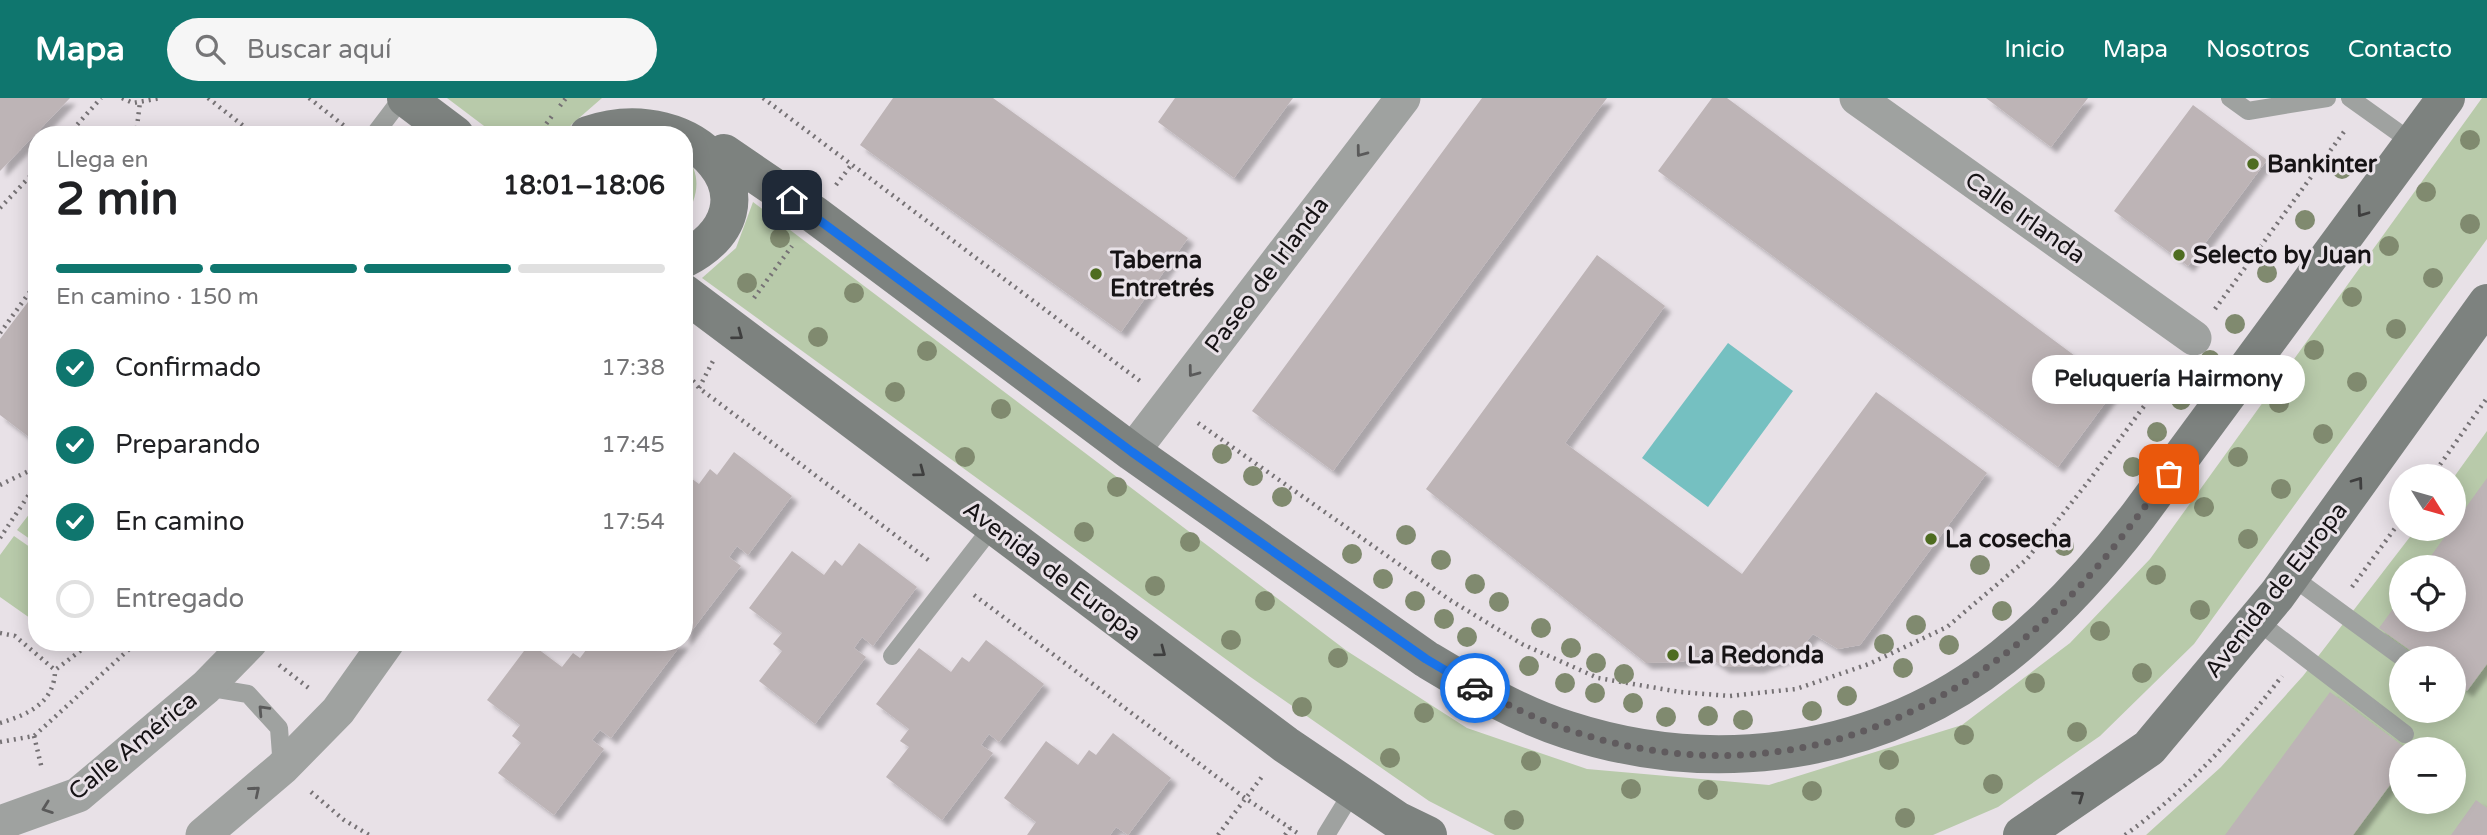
<!DOCTYPE html>
<html lang="es">
<meta charset="utf-8">
<style>
body{margin:0;font-family:"Varela Round",sans-serif;background:#f6f6f6;color:#202124;height:100vh;display:flex;flex-direction:column;font-size:26px;white-space:nowrap}
*{box-sizing:border-box;margin:0}
p{font-size:23px;color:#757577}
.icon{flex:none;width:38px;height:38px;fill:none;stroke:currentColor;stroke-width:2;stroke-linecap:round;stroke-linejoin:round}
.map{position:relative;flex:1;overflow:hidden}
.sheet{position:absolute;left:28px;top:28px;width:665px;height:525px;display:flex;flex-direction:column;background:#fff;border-radius:28px;box-shadow:0 4px 18px #0003}
.sheet>*{flex:none}
.needle{width:46px;rotate:127deg}
.fabs{position:absolute;left:2389px;top:366px;display:grid;gap:14px}
.fabs a{display:grid;place-items:center;width:77px;height:77px;border-radius:50%;background:#fff;box-shadow:0 4px 18px #0003;font-size:35px}
.pin{position:absolute;display:grid;place-items:center;width:60px;height:60px;color:#fff;margin:-30px;border-radius:14px;box-shadow:0 4px 10px #0006}
.courier{position:absolute;display:grid;place-items:center;width:70px;height:70px;margin:-35px;border:5px solid #1a73e8;border-radius:50%;background:#fff;color:#222;box-shadow:0 2px 9px #0007}
.bubble{position:absolute;height:49px;border-radius:24px;background:#fff;box-shadow:0 4px 18px #0003;font-size:23px;font-weight:800;line-height:49px;text-align:center}
.overview em{font-style:normal;font-weight:800}
.overview div{display:flex;flex-direction:column-reverse}
.overview{display:flex;align-items:center;justify-content:space-between;height:119px;padding:0 28px}
h1{font-size:46px;font-weight:800;line-height:52px}
.bar{display:grid;grid-template-columns:repeat(4,1fr);gap:10px 7px;align-content:center;height:84px;padding:0 28px}
.bar i{height:9px;border-radius:5px;background:#e0e0e0}
.bar .selected{background:#0f766e}
.bar p{grid-column:span 4}
ol{padding:0 28px;list-style:none}
li{display:flex;align-items:center;gap:21px;height:77px}
li p{margin-inline-start:auto}
li .icon{padding:7px;border-radius:50%;background:#0f766e;color:#fff;stroke-width:4}
li:last-child{color:#757577}
li i{width:38px;height:38px;border:4px solid #e0e0e0;border-radius:50%}
header{display:flex;align-items:center;gap:42px;box-sizing:border-box;height:98px;padding:0 35px;background:#0f766e;color:#fff}
header strong{font-size:33px}
nav{display:flex;gap:38px;margin-inline-start:auto;font-size:24px}
.search{width:490px;height:63px;background:#f6f6f6;display:flex;align-items:center;gap:18px;box-sizing:border-box;padding:0 24px;border-radius:38px;color:#757577;font-size:26px}
.map>svg:first-child{display:block}
.green{fill:#b8caaa;fill-rule:evenodd}
.water{fill:#75c0c1}
.building{fill:#bdb4b6;filter:url(#shadow)}
.lines{fill:none;stroke-linecap:round;stroke-linejoin:round}
.path{stroke:#767275;stroke-width:4.5;stroke-dasharray:2 5;stroke-linecap:butt}
.lane{stroke:#9fa2a0;stroke-width:18}
.street{stroke:#9fa2a0;stroke-width:35}
.secondary{stroke:#7d827f;stroke-width:38}
.tree{fill:#808a6f}
.oneway{stroke:#5a5a5a}
.oneway2{stroke:#3f3f3f}
.done{stroke:#605b5e;stroke-width:7;stroke-dasharray:0 12.6}
.route{stroke:#1a73e8;stroke-width:9}
.poi-dot{fill:#4e6c20;stroke:#e8e1e7;stroke-width:2.5}
.labels{text-anchor:middle;dominant-baseline:central;stroke-width:6;stroke-linejoin:round;paint-order:stroke}
.poi-label{font-size:24px;font-weight:bold;fill:#161315;stroke:#e8e1e7;text-anchor:start}
.street-label{font-size:24px;fill:#161315;stroke:#e8e1e7}
</style>
<header>
<strong>Mapa</strong>
<div class="search"><svg class="icon" aria-label="search" viewBox="0 0 24 24"><circle cx="10" cy="10" r="6"/><path d="M15 15l6 6"/></svg>Buscar aquí</div>
<nav><a>Inicio</a><a>Mapa</a><a>Nosotros</a><a>Contacto</a></nav>
</header>
<div class="map">
<svg width="2487" height="737" viewBox="0 0 2487 737">
<defs>
<filter id="shadow"><feDropShadow dx="6" dy="6" stdDeviation="2" flood-color="#0004"/></filter>
</defs>
<rect width="100%" height="100%" fill="#e8e1e7"/>
<path class="green" d="M447,0H602L571,27L566,37H496Z
M2482,0H2487V141L2194,546L2100,638L1998,709L1933,737H1495L1429,703L1249,578L702,180L736,150L753,104L1347,553L1467,630L1587,671L1769,687L1962,627L2070,545L2150,461Z
M684,56C703,76 698,100 684,121Z
M2487,333V737H2146L2221,669L2303,578L2416,431L2454,430V379ZM2401,469H2454V522H2401ZM2401,560H2454V612H2401ZM2401,651H2454V704H2401Z
M37,406V446L17,432Z
M14,438L37,454V525L0,499V457Z"/>
<path class="water" d="M1728,245L1793,293L1708,409L1642,360Z"/>
<path class="building" d="M0,0H70L0,73Z
M893,0H993L1188,140L1121,234L860,47Z
M1175,0H1293L1234,80L1158,24Z
M1482,0H1607L1333,373L1252,313Z
M1712,0H1727L2117,289L2058,369L1658,73Z
M1986,0H2088L2051,49Z
M2193,7L2267,62L2188,168L2114,113Z
M1597,157L1665,208L1565,345L1742,476L1876,294L1987,375L1860,547L1838,551L1813,536L1794,557L1758,569H1724L1702,555L1690,562L1679,564L1646,565L1426,391Z
M37,192V329L29,339L0,317V241Z
M734,354L792,398L748,457L737,448L729,459L741,468L684,543V375L699,386L710,371L717,377Z
M2487,380V566L2467,593L2454,583V560H2421L2379,530L2401,500V522H2454V469H2423Z
M859,445L917,489L873,548L862,539L854,550L866,559L815,626L759,583L782,553L773,546L782,535L749,510L792,453L824,477L835,462L842,468Z
M986,542L1044,586L999,644L989,636L981,647L993,655L942,722L886,679L909,649L900,643L909,631L876,606L919,550L951,574L962,559L969,564Z
M592,544H683L611,640L600,632L592,642L604,651L554,717L498,675L521,645L512,638L520,627L487,602L530,545L562,569L573,555L580,560Z
M2330,594L2407,651H2401V672L2353,737H2225Z
M1113,635L1171,680L1128,737L1116,729L1110,737H1027L1036,724L1004,700L1046,643L1078,667L1089,652L1096,657Z
M2476,702L2487,710V737H2451Z"/>
<g class="lines">
<path class="path" d="M122,0L133,5L161,0
M208,0L255,37
M309,0L347,30
M763,0L1140,283
M560,8L566,0
M68,37L101,0
M136,37L140,4
M538,37L552,18
M836,87L852,66
M0,110L37,71
M754,200L792,148
M2215,211L2346,31
M0,235L37,184
M684,272L699,290L931,464
M699,290L713,263
M1198,325L1450,502L1522,546L1598,580L1680,594L1730,598L1796,591L1869,566L1947,529L2027,461L2088,384L2173,269
M2432,378L2487,300
M0,387L37,369
M0,440L34,389L37,378
M2352,489L2401,422
M974,497L1245,700L1299,736
M0,535L15,538L55,572L92,544
M279,567L310,591
M0,625C27,617 55,605 55,572
M34,638L42,671
M0,644L34,638L137,544
M311,694L344,722L369,737
M1218,737L1264,676
M1285,737L1290,730
M2125,737C2186,693 2236,638 2282,578"/>
<path class="lane" d="M2230,0L2248,13L2327,0
M2350,0L2413,45
M374,37L402,0
M2291,478L2403,560
M2256,522L2405,636
M892,558L993,428
M206,589L248,596L279,630L282,670
M1326,737L1353,693"/>
<path class="street" d="M1857,0L2194,240
M1132,354L1403,0
M0,725L78,697L206,589L250,544
M203,737L282,670L338,613L387,544"/>
<path class="secondary" d="M406,0L455,37
M588,37C695,0 788,107 684,161
M724,55L815,117L1132,354L1426,561C1471,588 1517,616 1568,632C1716,680 1880,657 2003,559C2055,518 2098,470 2138,418L2446,0
M684,195L1286,647L1397,722L1428,737
M2022,737L2149,650L2277,497L2487,205"/>
</g>
<g class="tree">
<circle cx="2470" cy="42" r="10"/>
<circle cx="2342" cy="71" r="10"/>
<circle cx="2426" cy="94" r="10"/>
<circle cx="2305" cy="122" r="10"/>
<circle cx="2470" cy="126" r="10"/>
<circle cx="780" cy="140" r="10"/>
<circle cx="2389" cy="148" r="10"/>
<circle cx="2267" cy="175" r="10"/>
<circle cx="2433" cy="180" r="10"/>
<circle cx="747" cy="185" r="10"/>
<circle cx="854" cy="195" r="10"/>
<circle cx="2352" cy="199" r="10"/>
<circle cx="2235" cy="226" r="10"/>
<circle cx="2396" cy="231" r="10"/>
<circle cx="818" cy="239" r="10"/>
<circle cx="2314" cy="252" r="10"/>
<circle cx="927" cy="253" r="10"/>
<circle cx="2210" cy="262" r="10"/>
<circle cx="2357" cy="284" r="10"/>
<circle cx="895" cy="294" r="10"/>
<circle cx="2181" cy="302" r="10"/>
<circle cx="2279" cy="305" r="10"/>
<circle cx="1001" cy="311" r="10"/>
<circle cx="2157" cy="334" r="10"/>
<circle cx="2323" cy="336" r="10"/>
<circle cx="1222" cy="356" r="10"/>
<circle cx="965" cy="359" r="10"/>
<circle cx="2238" cy="359" r="10"/>
<circle cx="2133" cy="369" r="10"/>
<circle cx="1253" cy="378" r="10"/>
<circle cx="1117" cy="389" r="10"/>
<circle cx="2281" cy="391" r="10"/>
<circle cx="1282" cy="399" r="10"/>
<circle cx="2204" cy="409" r="10"/>
<circle cx="1084" cy="434" r="10"/>
<circle cx="1406" cy="437" r="10"/>
<circle cx="2248" cy="441" r="10"/>
<circle cx="1190" cy="444" r="10"/>
<circle cx="2064" cy="448" r="10"/>
<circle cx="1352" cy="456" r="10"/>
<circle cx="1441" cy="462" r="10"/>
<circle cx="1980" cy="467" r="10"/>
<circle cx="2156" cy="477" r="10"/>
<circle cx="1383" cy="481" r="10"/>
<circle cx="1475" cy="486" r="10"/>
<circle cx="1155" cy="488" r="10"/>
<circle cx="1265" cy="503" r="10"/>
<circle cx="1415" cy="503" r="10"/>
<circle cx="1499" cy="504" r="10"/>
<circle cx="2200" cy="512" r="10"/>
<circle cx="2002" cy="513" r="10"/>
<circle cx="1444" cy="521" r="10"/>
<circle cx="1916" cy="527" r="10"/>
<circle cx="1541" cy="530" r="10"/>
<circle cx="2100" cy="533" r="10"/>
<circle cx="1467" cy="539" r="10"/>
<circle cx="1231" cy="542" r="10"/>
<circle cx="1884" cy="546" r="10"/>
<circle cx="1949" cy="547" r="10"/>
<circle cx="1571" cy="550" r="10"/>
<circle cx="1338" cy="560" r="10"/>
<circle cx="1596" cy="565" r="10"/>
<circle cx="1529" cy="568" r="10"/>
<circle cx="1903" cy="570" r="10"/>
<circle cx="2142" cy="575" r="10"/>
<circle cx="1624" cy="576" r="10"/>
<circle cx="1565" cy="585" r="10"/>
<circle cx="2035" cy="585" r="10"/>
<circle cx="1595" cy="595" r="10"/>
<circle cx="1847" cy="598" r="10"/>
<circle cx="1633" cy="605" r="10"/>
<circle cx="1302" cy="609" r="10"/>
<circle cx="1812" cy="613" r="10"/>
<circle cx="1424" cy="615" r="10"/>
<circle cx="1708" cy="618" r="10"/>
<circle cx="1666" cy="619" r="10"/>
<circle cx="1743" cy="622" r="10"/>
<circle cx="2077" cy="634" r="10"/>
<circle cx="1964" cy="637" r="10"/>
<circle cx="1390" cy="660" r="10"/>
<circle cx="1889" cy="662" r="10"/>
<circle cx="1531" cy="663" r="10"/>
<circle cx="1993" cy="686" r="10"/>
<circle cx="1631" cy="691" r="10"/>
<circle cx="1708" cy="692" r="10"/>
<circle cx="1812" cy="693" r="10"/>
<circle cx="1905" cy="720" r="10"/>
<circle cx="1514" cy="722" r="10"/>
</g>
<defs><path id="oneway-chevron" d="M-2-3.5L2.5 0L-2 3.5" fill="none" stroke-width="1.6" stroke-linecap="round" stroke-linejoin="round" transform="scale(1.75)"/></defs>
<g class="oneway">
<use href="#oneway-chevron" transform="translate(1361 54) rotate(127)"/>
<use href="#oneway-chevron" transform="translate(1193 274) rotate(127)"/>
<use href="#oneway-chevron" transform="translate(263 612) rotate(-133)"/>
<use href="#oneway-chevron" transform="translate(255 693) rotate(-40)"/>
<use href="#oneway-chevron" transform="translate(47 710) rotate(160)"/>
</g>
<g class="oneway2">
<use href="#oneway-chevron" transform="translate(2362 114) rotate(126)"/>
<use href="#oneway-chevron" transform="translate(738 237) rotate(37)"/>
<use href="#oneway-chevron" transform="translate(920 374) rotate(37)"/>
<use href="#oneway-chevron" transform="translate(2358 384) rotate(-54)"/>
<use href="#oneway-chevron" transform="translate(1161 554) rotate(37)"/>
<use href="#oneway-chevron" transform="translate(2079 698) rotate(-35)"/>
</g>
<g class="lines">
<path class="done" d="M1475,590C1505,605 1535,621 1566,631C1747,693 1918,643 2054,514C2098,473 2134,424 2169,376"/>
<path class="route" d="M792,102L1132,354L1426,561L1475,590"/>
</g>
<g class="poi-dot">
<circle cx="2253" cy="66" r="7"/>
<circle cx="2179" cy="157" r="7"/>
<circle cx="1096" cy="176" r="7"/>
<circle cx="1931" cy="441" r="7"/>
<circle cx="1673" cy="557" r="7"/>
</g>
<g class="labels">
<g class="poi-label">
<text x="2267" y="66">Bankinter</text>
<text x="2193" y="157">Selecto by Juan</text>
<text x="1110" y="162">Taberna<tspan x="1110" dy="28">Entretrés</tspan></text>
<text x="1945" y="441">La cosecha</text>
<text x="1687" y="557">La Redonda</text>
</g>
<g class="street-label">
<text transform="translate(2025 120) rotate(35)">Calle Irlanda</text>
<text transform="translate(1267 177) rotate(-53)">Paseo de Irlanda</text>
<text transform="translate(1052 473) rotate(37)">Avenida de Europa</text>
<text transform="translate(2276 492) rotate(-52)">Avenida de Europa</text>
<text transform="translate(133 648) rotate(-39)">Calle América</text>
</g>
</g>
</svg>
<div class="fabs">
<a><svg class="needle" viewBox="-14 -14 28 28"><path d="M0-13l5 13h-10z" fill="#e53935"/><path d="M0 13l5-13h-10z" fill="#757577"/></svg></a>
<a><svg class="icon" aria-label="locate" viewBox="0 0 24 24"><circle cx="12" cy="12" r="6"/><path d="M12 2v4M12 18v4M2 12h4M18 12h4"/></svg></a>
<a>+</a>
<a>−</a>
</div>
<div class="pin" style="left:2169px;top:376px;background:#ea580c"><svg class="icon" aria-label="bag" viewBox="0 0 24 24"><path d="M5 8h14l-1 12H6zM9 8a3 3 0 0 1 6 0"/></svg></div>
<div class="pin" style="left:792px;top:102px;background:#1f2937"><svg class="icon" aria-label="home" viewBox="0 0 24 24"><path d="M3 11l9-7 9 7M6 9v11h12V9"/></svg></div>
<div class="courier" style="left:1475px;top:590px"><svg class="icon" aria-label="car" viewBox="0 0 24 24"><path d="M5 17H2v-5l4-1 3-4h7l3 4 3 1v5h-3M9 17h6M6 11h13"/><circle cx="7" cy="17" r="2"/><circle cx="17" cy="17" r="2"/></svg></div>
<div class="bubble" style="left:2032px;top:257px;width:273px">Peluquería Hairmony</div>
<section class="sheet">
<div class="overview"><div><h1>2 min</h1><p>Llega en</p></div><em>18:01–18:06</em></div>
<div class="bar"><i class="selected"></i><i class="selected"></i><i class="selected"></i><i></i><p>En camino · 150 m</p></div>
<ol>
<li><svg class="icon" aria-label="check" viewBox="0 0 24 24"><path d="M5 12l5 5 9-10"/></svg>Confirmado<p>17:38</p></li>
<li><svg class="icon" aria-label="check" viewBox="0 0 24 24"><path d="M5 12l5 5 9-10"/></svg>Preparando<p>17:45</p></li>
<li><svg class="icon" aria-label="check" viewBox="0 0 24 24"><path d="M5 12l5 5 9-10"/></svg>En camino<p>17:54</p></li>
<li><i></i>Entregado</li>
</ol>
</section>
</div>
